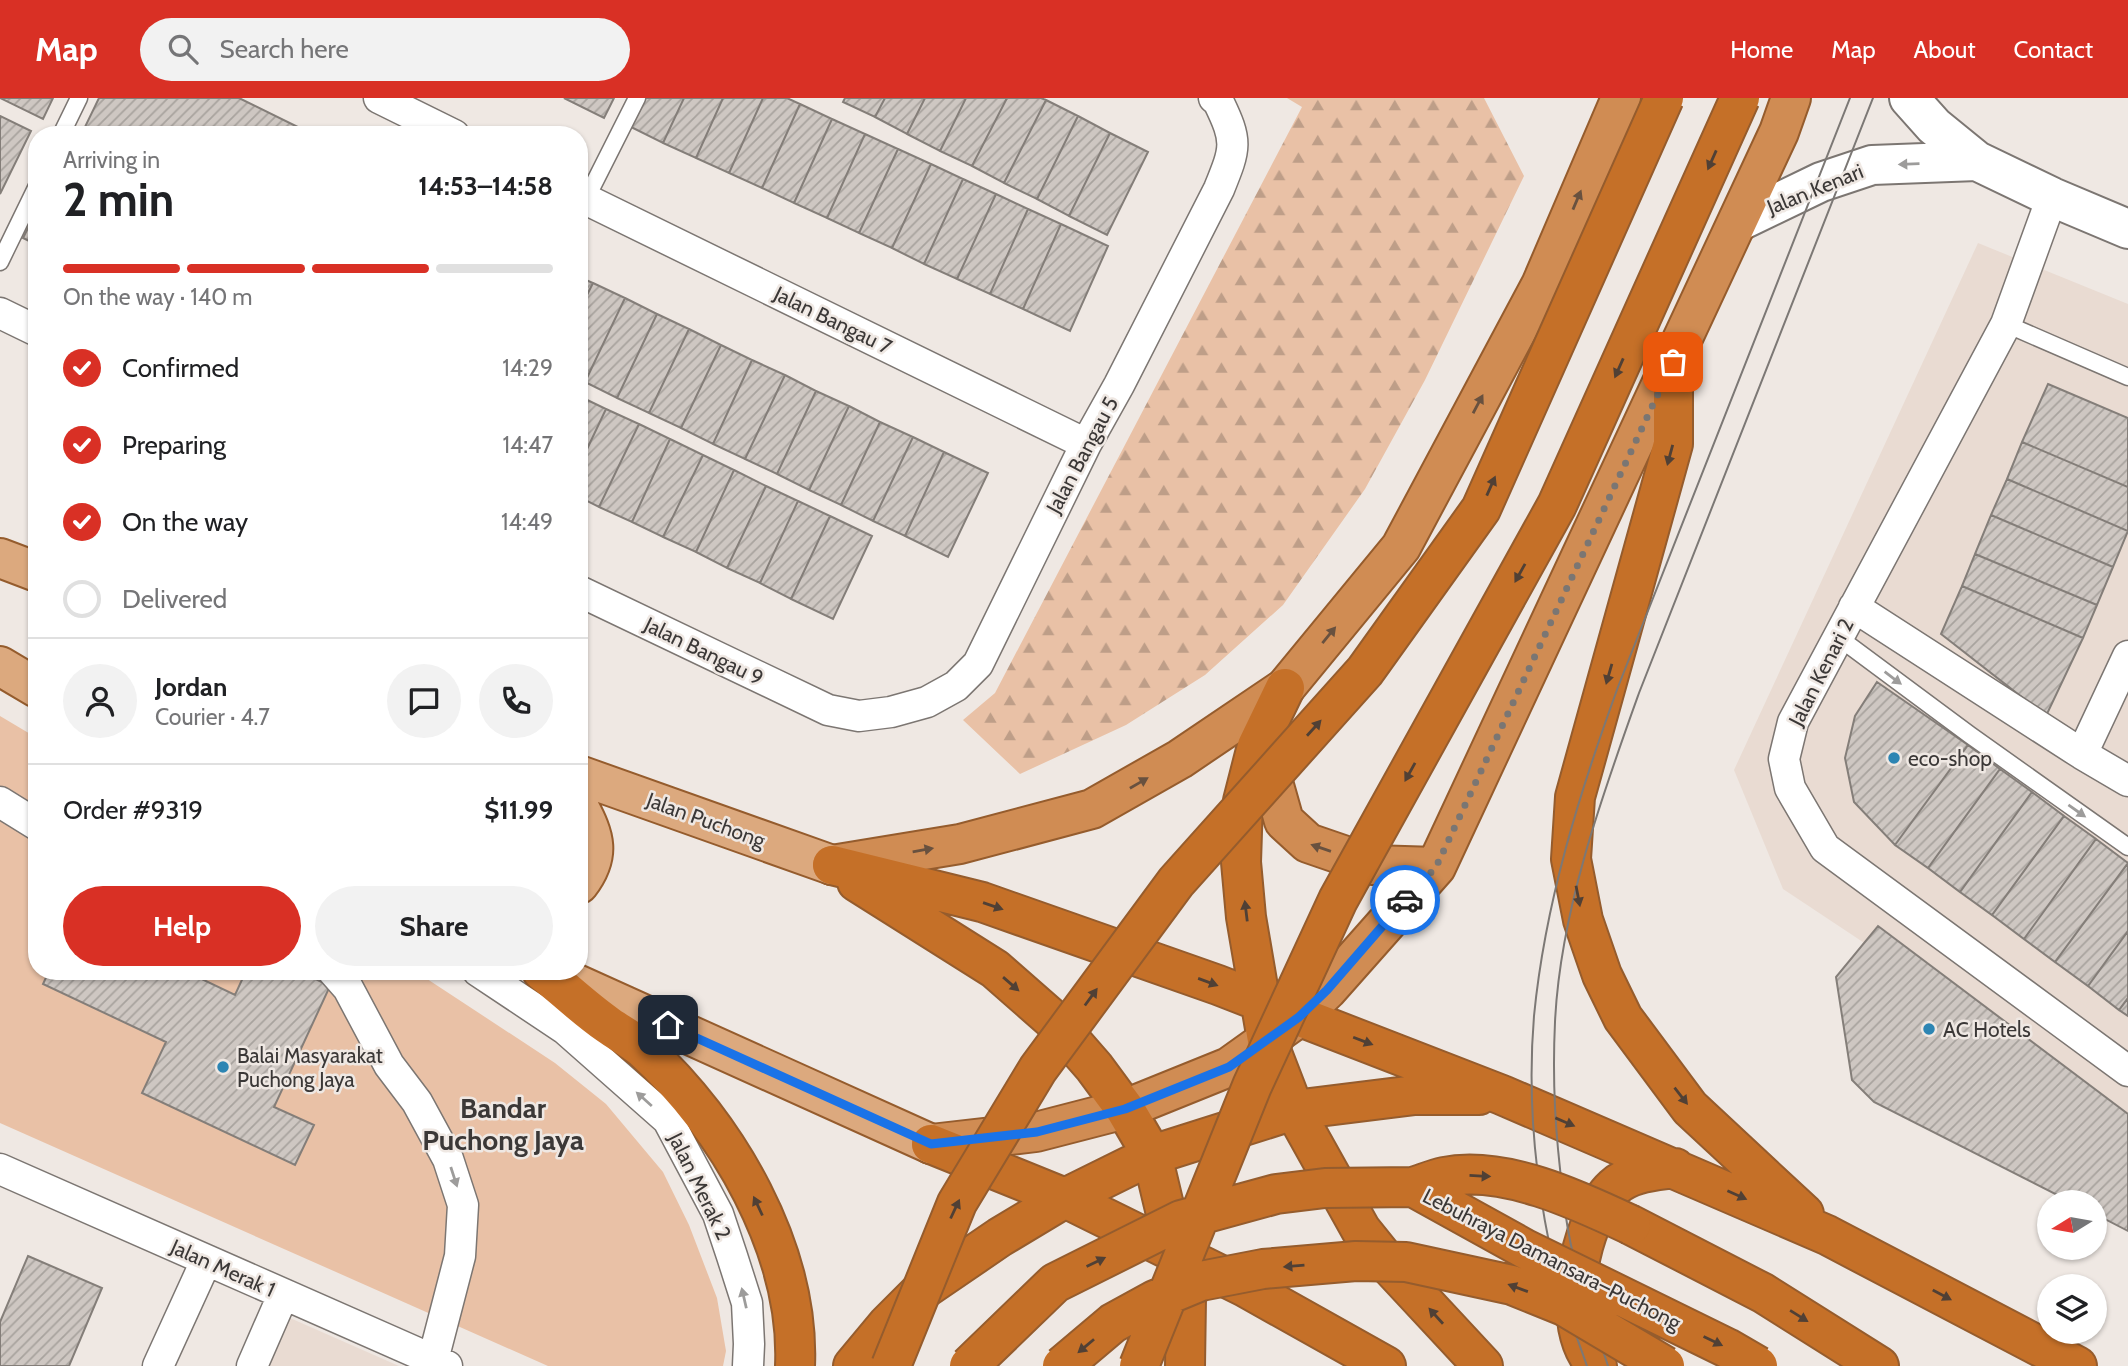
<!DOCTYPE html>
<meta charset="utf-8">
<style>
body{margin:0;font-family:Cabin,sans-serif;background:#f2f2f2;color:#202124;height:100vh;display:flex;flex-direction:column;font-size:26px;white-space:nowrap}
*{box-sizing:border-box;margin:0}
p{font-size:23px;color:#757577}
.icon{flex:none;width:38px;height:38px;fill:none;stroke:currentColor;stroke-width:2;stroke-linecap:round;stroke-linejoin:round}
.map{position:relative;flex:1;overflow:hidden}
.details{position:absolute;left:28px;top:28px;width:560px;height:854px;display:flex;flex-direction:column;background:#fff;border-radius:28px;box-shadow:0 2px 5px #0004}
.details>*{flex:none}
.needle{width:46px;rotate:259deg}
.controls{position:absolute;left:2037px;top:1092px;display:grid;gap:14px}
.controls a{display:grid;place-items:center;width:70px;height:70px;border-radius:50%;background:#fff;box-shadow:0 2px 5px #0004;font-size:35px}
.pin{position:absolute;display:grid;place-items:center;width:60px;height:60px;color:#fff;margin:-30px;border-radius:14px;box-shadow:0 4px 10px #0006}
.courier{position:absolute;display:grid;place-items:center;width:70px;height:70px;margin:-35px;border:5px solid #1a73e8;border-radius:50%;background:#fff;color:#222;box-shadow:0 2px 9px #0007}
.headline em{font-style:normal;font-weight:800}
.headline div{display:flex;flex-direction:column-reverse}
.headline{display:flex;align-items:center;justify-content:space-between;height:119px;padding:0 35px}
h1{font-size:46px;font-weight:800;line-height:52px}
.bar{display:grid;grid-template-columns:repeat(4,1fr);gap:10px 7px;align-content:center;height:84px;padding:0 35px}
.bar i{height:9px;border-radius:5px;background:#e0e0e0}
.bar .on{background:#d93025}
.bar p{grid-column:span 4}
.line{display:flex;align-items:center;gap:18px;padding:0 35px;border-top:2px solid #e0e0e0}
.line div{flex:1}
.round{display:grid;place-items:center;flex:none;width:74px;height:74px;border-radius:37px;background:#f2f2f2}
ol{padding:0 35px;list-style:none}
li{display:flex;align-items:center;gap:21px;height:77px}
li p{margin-inline-start:auto}
li .icon{padding:7px;border-radius:50%;background:#d93025;color:#fff;stroke-width:4}
li:last-child{color:#757577}
li i{width:38px;height:38px;border:4px solid #e0e0e0;border-radius:50%}
.button{display:flex;gap:14px;margin-top:auto;padding:14px 35px}
.button a{flex:1;height:80px;border-radius:42px;background:#d93025;color:#fff;font-size:28px;font-weight:800;line-height:80px;text-align:center}
.button a+a{background:#f2f2f2;color:#202124}
header{display:flex;align-items:center;gap:42px;box-sizing:border-box;height:98px;padding:0 35px;background:#d93025;color:#fff}
header strong{font-size:33px}
nav{display:flex;gap:38px;margin-inline-start:auto;font-size:24px}
.search{width:490px;height:63px;background:#f2f2f2;display:flex;align-items:center;gap:18px;box-sizing:border-box;padding:0 24px;border-radius:38px;color:#757577;font-size:26px}
.map>svg:first-child{display:block}
.built{fill:#e9dbd2}
.forest{fill:url(#forest-firs)}
.green{fill:#e9c1a6}
.building{fill:url(#building-hatch);stroke:#847e79;stroke-width:2}
.lines{fill:none;stroke-linecap:round;stroke-linejoin:round}
.service-casing{stroke:#7c7672;stroke-width:19}
.minor-casing{stroke:#7c7672;stroke-width:33}
.tertiary-casing{stroke:#7c7672;stroke-width:42}
.primary-casing{stroke:#955c2d;stroke-width:42}
.trunk-casing{stroke:#955c2d;stroke-width:42}
.motorway-casing{stroke:#955c2d;stroke-width:42}
.service{stroke:#fff;stroke-width:16}
.minor{stroke:#fff;stroke-width:30}
.tertiary{stroke:#fff;stroke-width:38}
.primary{stroke:#dca97e;stroke-width:38}
.trunk{stroke:#d08c53;stroke-width:38}
.motorway{stroke:#c57028;stroke-width:38}
.tram{stroke:#7c7875;stroke-width:2}
.motorway-bridge-casing{stroke:#955c2d;stroke-width:42;stroke-linecap:butt}
.motorway-bridge{stroke:#c57028;stroke-width:38}
.oneway{fill:#504035}
.oneway2{fill:#9d9c9b}
.oneway3{fill:#68513f}
.done{stroke:#7a7673;stroke-width:7;stroke-dasharray:0 12.6}
.route{stroke:#1a73e8;stroke-width:9}
.poi-dot{fill:#2d85b3;stroke:#efe8e3;stroke-width:2.5}
.labels{text-anchor:middle;dominant-baseline:central;stroke-width:5;stroke-linejoin:round;paint-order:stroke}
.street-label{font-size:21px;fill:#3b3837;stroke:#efe8e3}
.poi-label{font-size:21px;fill:#3b3837;stroke:#efe8e3;text-anchor:start}
.district-label{font-size:28px;font-weight:bold;fill:#3b3837;stroke:#efe8e3}
</style>
<header>
<strong>Map</strong>
<div class="search"><svg class="icon" aria-label="search" viewBox="0 0 24 24"><circle cx="10" cy="10" r="6"/><path d="M15 15l6 6"/></svg>Search here</div>
<nav><a>Home</a><a>Map</a><a>About</a><a>Contact</a></nav>
</header>
<div class="map">
<svg width="2128" height="1268" viewBox="0 0 2128 1268">
<defs>
<pattern id="forest-firs" width="22" height="20" patternUnits="userSpaceOnUse" patternTransform="scale(1.75)"><rect width="22" height="20" fill="#e9c1a6"/><path d="M5 1l3.5 6h-7zM16 11l3.5 6h-7z" fill="#be9e88"/></pattern>
<pattern id="building-hatch" width="6" height="6" patternUnits="userSpaceOnUse" patternTransform="scale(1.75)"><rect width="6" height="6" fill="#cec7c2"/><path d="M-1 1l2-2M0 6l6-6M5 7l2-2" fill="none" stroke="#a8a39e"/></pattern>
</defs>
<rect width="100%" height="100%" fill="#efe8e3"/>
<path class="built" d="M1978,145L2128,206V1020L1783,791L1734,672Z
M290,1220L399,1268H269Z"/>
<path class="forest" d="M1287,0H1484L1524,78L1425,282L1365,391L1283,507L1205,577L1126,627L1020,676L963,622L995,595L1302,9Z"/>
<path class="green" d="M0,618L37,640V873H415L555,965L606,1006L663,1074L689,1127L717,1200L726,1253L723,1268H548L0,1025Z"/>
<path class="building" d="M0,0H53L43,21Z
M99,0H239L314,37H90L83,33Z
M564,0H614L604,20Z
M644,0H684L663,45L631,29Z
M684,0H723L696,60L663,45Z
M723,0H763L729,75L696,60Z
M763,0H787L800,6L762,90L729,75Z
M845,0H885L875,19L843,4Z
M885,0H925L907,36L875,19Z
M925,0H966L940,53L907,36Z
M966,0H1007L972,68L940,53Z
M1007,0H1041L1046,2L1004,85L972,68Z
M1046,2L1078,18L1037,101L1004,85Z
M800,6L832,21L794,105L762,90Z
M0,18L31,33L0,96Z
M1078,18L1110,35L1069,118L1037,101Z
M832,21L865,36L827,120L794,105Z
M1110,35L1148,54L1107,137L1069,118Z
M865,36L898,51L859,135L827,120Z
M898,51L931,66L892,150L859,135Z
M931,66L963,81L924,166L892,150Z
M963,81L996,96L957,181L924,166Z
M996,96L1028,111L990,196L957,181Z
M1028,111L1061,126L1023,211L990,196Z
M37,112V147L23,140Z
M1061,126L1108,148L1070,233L1023,211Z
M579,179L593,185L579,213Z
M593,185L625,200L585,284L579,281V213Z
M625,200L657,216L617,300L585,284Z
M657,216L689,231L649,315L617,300Z
M689,231L721,247L681,330L649,315Z
M721,247L752,262L713,346L681,330Z
M752,262L785,277L745,361L713,346Z
M785,277L816,293L777,376L745,361Z
M2048,286L2128,320V389L2022,344Z
M816,293L849,308L809,392L777,376Z
M579,298L606,311L579,368Z
M849,308L880,324L841,407L809,392Z
M606,311L639,326L599,409L579,399V368Z
M880,324L913,339L873,423L841,407Z
M639,326L670,341L632,424L599,409Z
M913,339L944,354L905,438L873,423Z
M670,341L703,357L663,439L632,424Z
M2022,344L2128,389V433L2007,381Z
M944,354L988,375L948,459L905,438Z
M703,357L734,372L696,454L663,439Z
M734,372L766,388L727,470L696,454Z
M2007,381L2128,433L2113,469L1991,417Z
M766,388L798,403L760,485L727,470Z
M798,403L830,418L791,501L760,485Z
M1991,417L2113,469L2097,507L1975,456Z
M830,418L872,438L833,521L791,501Z
M1975,456L2097,507L2083,540L1962,488Z
M1962,488L2083,540L2046,618L1941,536Z
M1877,584L1968,647L1895,747L1854,704L1845,660L1855,618Z
M1968,647L2000,671L1928,770L1895,747Z
M2000,671L2032,694L1960,794L1928,770Z
M2032,694L2064,718L1992,817L1960,794Z
M2064,718L2096,741L2024,841L1992,817Z
M2096,741L2128,765L2055,864L2024,841Z
M2128,765V833L2088,888L2055,864Z
M1878,828L2128,1016V1133L2095,1116V1104H2071L1874,1004L1852,982L1836,879Z
M2128,833V900L2119,912L2088,888Z
M49,873H185L235,897L246,873H299L330,888L274,1009L314,1027L295,1067L142,995L166,944L43,886Z
M2128,900V918L2119,912Z
M28,1158L102,1190L69,1268H0V1224Z"/>
<g class="lines">
<defs>
<path id="service" d="M61,37L79,0
M579,115L637,0
M0,164L37,88
M2006,226L2128,279
M1838,539L1970,637L2128,749"/>
<path id="minor" d="M379,0L454,37
M579,98L1086,346
M2052,99L2006,226L1793,624L1784,661L1790,690L1825,750L2128,973
M0,215L37,233
M579,493L828,612L859,618L891,614L927,604L956,588L978,566L1086,346L1119,287L1219,91C1236,49 1238,44 1218,3L1214,0
M1854,509L2082,656L2128,683
M2082,656L2128,558
M0,704L37,727
M333,873L348,890L389,967L417,1004L448,1061L463,1107L460,1158L433,1262
M478,873L565,931L668,1022L718,1116L732,1158L747,1205L749,1246L748,1268
M0,1071L447,1268
M158,1268L206,1163
M252,1268L283,1197"/>
<path id="tertiary" d="M1909,0L1934,28L1977,63L2052,99L2128,131
M1738,124L1821,84L1872,67L1977,63"/>
<path id="primary" d="M0,460L37,474
M0,568L37,590
M579,677L832,767
M579,709C595,739 601,757 579,786
M550,874L931,1046"/>
<path id="trunk" d="M1275,650L1271,677L1284,723L1308,745L1372,767L1436,769
M832,767L960,746L1092,711L1180,661L1285,590L1401,449L1541,187L1621,0
M931,1046L1036,1034L1125,1011L1229,969L1299,919L1327,892L1436,769L1779,34L1791,0"/>
<path id="motorway" d="M1673,264V346L1575,699L1571,761L1583,822L1602,877L1623,920L1690,1010L1804,1116
M1285,590L1257,648L1243,703L1241,764L1246,819L1267,942L1294,1012L1361,1132L1390,1168L1483,1268
M832,767L982,804L1218,887L1502,997L1827,1137L2077,1268
M857,784L995,871L1052,921L1094,969L1125,1011L1152,1057L1186,1200L1185,1268
M542,873C564,891 585,911 608,927C619,935 633,942 643,951C727,1027 800,1152 795,1268
M931,1046L1065,1100L1245,1189L1386,1268
M1631,1127L1763,1195L1879,1268
M853,1268L888,1226L921,1193L1000,1139L1065,1100L1152,1057L1294,1012L1415,997H1479
M1597,1268C1558,1232 1578,1122 1614,1089C1630,1074 1655,1073 1675,1070"/>
</defs>
<use href="#service" class="service-casing"/>
<use href="#minor" class="minor-casing"/>
<use href="#tertiary" class="tertiary-casing"/>
<use href="#primary" class="primary-casing"/>
<use href="#trunk" class="trunk-casing"/>
<use href="#motorway" class="motorway-casing"/>
<use href="#service" class="service"/>
<use href="#minor" class="minor"/>
<use href="#tertiary" class="tertiary"/>
<use href="#primary" class="primary"/>
<use href="#trunk" class="trunk"/>
<use href="#motorway" class="motorway"/>
<path class="tram" d="M1587,1268C1576,1236 1563,1204 1555,1172C1536,1090 1527,1002 1534,918C1545,805 1579,696 1618,589L1850,0
M1608,1268C1598,1236 1586,1204 1577,1172C1566,1133 1562,1091 1558,1051C1554,1009 1553,966 1555,924C1560,814 1602,698 1639,595L1873,0"/>
<defs>
<path id="motorway-bridge" d="M1413,1089C1423,1086 1434,1081 1444,1079C1504,1067 1578,1102 1631,1127
M891,1268L957,1105L1038,971L1176,784L1365,573L1481,411L1664,0
M969,1268L1055,1185L1181,1122L1276,1096L1325,1090L1413,1089L1525,1151L1727,1250L1758,1268
M1062,1268L1113,1225L1155,1202L1201,1183L1263,1171L1356,1163L1406,1164L1512,1187L1564,1208L1665,1268
M1139,1268L1252,988L1338,802L1557,407L1740,0"/>
</defs>
<use href="#motorway-bridge" class="motorway-bridge-casing"/>
<use href="#motorway-bridge" class="motorway-bridge"/>
</g>
<defs><path id="oneway-solid" d="M-6-.8H1V-3.2L6.5 0L1 3.2V.8H-6Z" transform="scale(1.75)"/></defs>
<g class="oneway">
<use href="#oneway-solid" transform="translate(1712 62) rotate(114)"/>
<use href="#oneway-solid" transform="translate(1619 270) rotate(114)"/>
<use href="#oneway-solid" transform="translate(1670 357) rotate(105)"/>
<use href="#oneway-solid" transform="translate(1491 388) rotate(-66)"/>
<use href="#oneway-solid" transform="translate(1520 475) rotate(119)"/>
<use href="#oneway-solid" transform="translate(1609 576) rotate(106)"/>
<use href="#oneway-solid" transform="translate(1314 630) rotate(-48)"/>
<use href="#oneway-solid" transform="translate(1410 674) rotate(119)"/>
<use href="#oneway-solid" transform="translate(1578 798) rotate(79)"/>
<use href="#oneway-solid" transform="translate(993 808) rotate(19)"/>
<use href="#oneway-solid" transform="translate(1246 813) rotate(-97)"/>
<use href="#oneway-solid" transform="translate(1208 884) rotate(20)"/>
<use href="#oneway-solid" transform="translate(1011 886) rotate(41)"/>
<use href="#oneway-solid" transform="translate(1091 899) rotate(-54)"/>
<use href="#oneway-solid" transform="translate(1363 943) rotate(21)"/>
<use href="#oneway-solid" transform="translate(1681 998) rotate(52)"/>
<use href="#oneway-solid" transform="translate(1565 1024) rotate(23)"/>
<use href="#oneway-solid" transform="translate(1480 1078) rotate(3)"/>
<use href="#oneway-solid" transform="translate(1737 1097) rotate(24)"/>
<use href="#oneway-solid" transform="translate(758 1108) rotate(-115)"/>
<use href="#oneway-solid" transform="translate(955 1111) rotate(-65)"/>
<use href="#oneway-solid" transform="translate(1096 1164) rotate(-26)"/>
<use href="#oneway-solid" transform="translate(1294 1168) rotate(175)"/>
<use href="#oneway-solid" transform="translate(1518 1190) rotate(-160)"/>
<use href="#oneway-solid" transform="translate(1942 1197) rotate(28)"/>
<use href="#oneway-solid" transform="translate(1436 1218) rotate(-132)"/>
<use href="#oneway-solid" transform="translate(1799 1218) rotate(32)"/>
<use href="#oneway-solid" transform="translate(1713 1243) rotate(26)"/>
<use href="#oneway-solid" transform="translate(1086 1248) rotate(140)"/>
</g>
<g class="oneway2">
<use href="#oneway-solid" transform="translate(1909 66) rotate(178)"/>
<use href="#oneway-solid" transform="translate(1893 580) rotate(37)"/>
<use href="#oneway-solid" transform="translate(2077 713) rotate(35)"/>
<use href="#oneway-solid" transform="translate(644 1001) rotate(-138)"/>
<use href="#oneway-solid" transform="translate(454 1079) rotate(72)"/>
<use href="#oneway-solid" transform="translate(744 1200) rotate(-103)"/>
</g>
<g class="oneway3">
<use href="#oneway-solid" transform="translate(1577 102) rotate(-67)"/>
<use href="#oneway-solid" transform="translate(1478 306) rotate(-62)"/>
<use href="#oneway-solid" transform="translate(1329 537) rotate(-51)"/>
<use href="#oneway-solid" transform="translate(1139 685) rotate(-30)"/>
<use href="#oneway-solid" transform="translate(1321 750) rotate(-161)"/>
<use href="#oneway-solid" transform="translate(923 752) rotate(-10)"/>
</g>
<g class="lines">
<path class="done" d="M1405,802L1436,769L1673,264"/>
<path class="route" d="M668,927L931,1046L1037,1034L1125,1011L1229,969L1299,919L1327,892L1405,802"/>
</g>
<g class="poi-dot">
<circle cx="1894" cy="660" r="7"/>
<circle cx="1929" cy="931" r="7"/>
<circle cx="223" cy="969" r="7"/>
</g>
<g class="labels">
<g class="street-label">
<text transform="translate(1815 91) rotate(-22)">Jalan Kenari</text>
<text transform="translate(833 222) rotate(26)">Jalan Bangau 7</text>
<text transform="translate(1082 357) rotate(-62)">Jalan Bangau 5</text>
<text transform="translate(704 553) rotate(26)">Jalan Bangau 9</text>
<text transform="translate(1821 574) rotate(-63)">Jalan Kenari 2</text>
<text transform="translate(706 722) rotate(20)">Jalan Puchong</text>
<text transform="translate(700 1088) rotate(64)">Jalan Merak 2</text>
<text transform="translate(1552 1161) rotate(27)">Lebuhraya Damansara–Puchong</text>
<text transform="translate(223 1170) rotate(24)">Jalan Merak 1</text>
</g>
<g class="poi-label">
<text x="1908" y="660">eco-shop</text>
<text x="1943" y="931">AC Hotels</text>
<text x="237" y="957">Balai Masyarakat<tspan x="237" dy="24">Puchong Jaya</tspan></text>
</g>
<g class="district-label">
<text x="503" y="1010">Bandar<tspan x="503" dy="32">Puchong Jaya</tspan></text>
</g>
</g>
</svg>
<div class="controls">
<a><svg class="needle" viewBox="-14 -14 28 28"><path d="M0-13l5 13h-10z" fill="#e53935"/><path d="M0 13l5-13h-10z" fill="#757577"/></svg></a>
<a><svg class="icon" aria-label="layers" viewBox="0 0 24 24"><path d="M12 4l9 5-9 5-9-5zM3 14l9 5 9-5"/></svg></a>
</div>
<div class="pin" style="left:1673px;top:264px;background:#ea580c"><svg class="icon" aria-label="bag" viewBox="0 0 24 24"><path d="M5 8h14l-1 12H6zM9 8a3 3 0 0 1 6 0"/></svg></div>
<div class="pin" style="left:668px;top:927px;background:#1f2937"><svg class="icon" aria-label="home" viewBox="0 0 24 24"><path d="M3 11l9-7 9 7M6 9v11h12V9"/></svg></div>
<div class="courier" style="left:1405px;top:802px"><svg class="icon" aria-label="car" viewBox="0 0 24 24"><path d="M5 17H2v-5l4-1 3-4h7l3 4 3 1v5h-3M9 17h6M6 11h13"/><circle cx="7" cy="17" r="2"/><circle cx="17" cy="17" r="2"/></svg></div>
<section class="details">
<div class="headline"><div><h1>2 min</h1><p>Arriving in</p></div><em>14:53–14:58</em></div>
<div class="bar"><i class="on"></i><i class="on"></i><i class="on"></i><i></i><p>On the way · 140 m</p></div>
<ol>
<li><svg class="icon" aria-label="check" viewBox="0 0 24 24"><path d="M5 12l5 5 9-10"/></svg>Confirmed<p>14:29</p></li>
<li><svg class="icon" aria-label="check" viewBox="0 0 24 24"><path d="M5 12l5 5 9-10"/></svg>Preparing<p>14:47</p></li>
<li><svg class="icon" aria-label="check" viewBox="0 0 24 24"><path d="M5 12l5 5 9-10"/></svg>On the way<p>14:49</p></li>
<li><i></i>Delivered</li>
</ol>
<div class="line" style="height:126px"><a class="round"><svg class="icon" aria-label="person" viewBox="0 0 24 24"><circle cx="12" cy="8" r="4"/><path d="M4 21q1-7 8-7t8 7"/></svg></a><div><b>Jordan</b><p>Courier · 4.7</p></div><a class="round"><svg class="icon" aria-label="chat" viewBox="0 0 24 24"><path d="M4 5h16v11H9l-5 4z"/></svg></a><a class="round"><svg class="icon" aria-label="phone" viewBox="0 0 24 24"><path d="M5 4h4l2 5-3 2q2 4 5 5l2-3 5 2v4C11 20 4 13 5 4z"/></svg></a></div>
<div class="line" style="height:91px"><div>Order #9319</div><b>$11.99</b></div>
<div class="button"><a>Help</a><a>Share</a></div>
</section>
</div>
